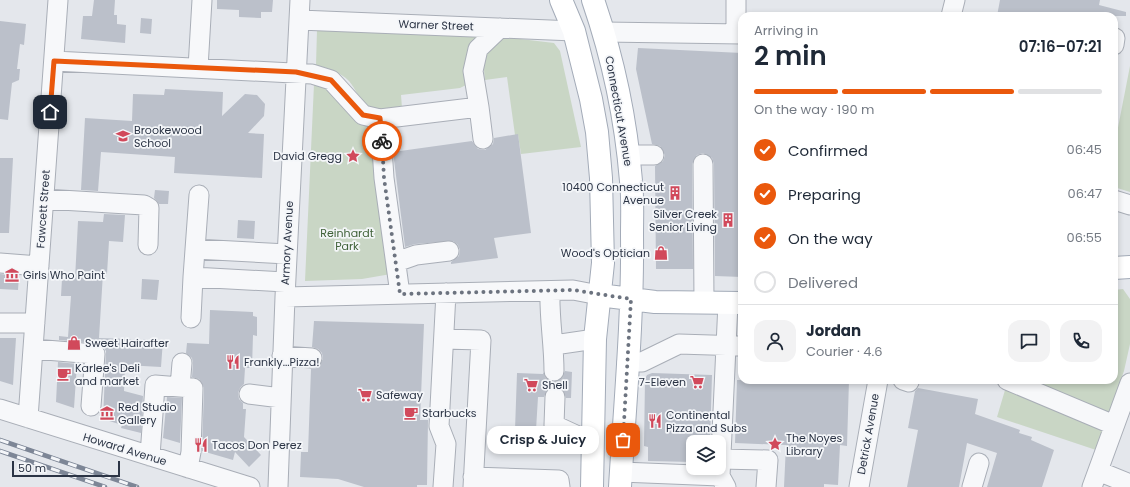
<!DOCTYPE html>
<meta charset="utf-8">
<style>
body{margin:0;font-family:Poppins,sans-serif;background:#f2f2f3;color:#1f2937;height:100vh;display:flex;flex-direction:column;font-size:15px;white-space:nowrap}
*{box-sizing:border-box;margin:0}
p{font-size:13px;color:#747a83}
.icon{flex:none;width:22px;height:22px;fill:none;stroke:currentColor;stroke-width:2;stroke-linecap:round;stroke-linejoin:round}
.map{position:relative;flex:1;overflow:hidden}
.side{position:absolute;left:738px;top:12px;width:380px;height:372px;display:flex;flex-direction:column;background:#fff;border-radius:12px;box-shadow:0 2px 6px #0003}
.side>*{flex:none}
.controls{position:absolute;left:686px;top:435px;display:grid;gap:8px}
.controls a{display:grid;place-items:center;width:40px;height:40px;border-radius:8px;background:#fff;box-shadow:0 2px 6px #0003;font-size:20px}
.scale{position:absolute;left:12px;bottom:10px;width:108px;box-sizing:border-box;padding-left:4px;border:2px solid #2b3445;border-top:0;font-size:11px;line-height:14px;white-space:nowrap;color:#2b3445;-webkit-text-stroke:3px #f4f6f9;paint-order:stroke}
.pin{position:absolute;display:grid;place-items:center;width:34px;height:34px;color:#fff;margin:-17px;border-radius:8px;box-shadow:0 2px 6px #0006}
.courier{position:absolute;display:grid;place-items:center;width:40px;height:40px;margin:-20px;border:3px solid #ea580c;border-radius:50%;background:#fff;color:#222;box-shadow:0 1px 5px #0007}
.bubble{position:absolute;height:28px;border-radius:12px;background:#fff;box-shadow:0 2px 6px #0003;font-size:13px;font-weight:600;line-height:28px;text-align:center}
.summary em{font-style:normal;font-weight:600}
.summary div{display:flex;flex-direction:column-reverse}
.summary{display:flex;align-items:center;justify-content:space-between;height:68px;padding:0 16px}
h1{font-size:26px;font-weight:600;line-height:30px}
.bar{display:grid;grid-template-columns:repeat(4,1fr);gap:6px 4px;align-content:center;height:48px;padding:0 16px}
.bar i{height:5px;border-radius:3px;background:#e0e1e3}
.bar .current{background:#ea580c}
.bar p{grid-column:span 4}
.line{display:flex;align-items:center;gap:10px;padding:0 16px;border-top:1px solid #e0e1e3}
.line div{flex:1}
.round{display:grid;place-items:center;flex:none;width:42px;height:42px;border-radius:12px;background:#f2f2f3}
ol{padding:0 16px;list-style:none}
li{display:flex;align-items:center;gap:12px;height:44px}
li p{margin-inline-start:auto}
li .icon{padding:4px;border-radius:50%;background:#ea580c;color:#fff;stroke-width:4}
li:last-child{color:#747a83}
li i{width:22px;height:22px;border:2px solid #e0e1e3;border-radius:50%}
.map>svg:first-child{display:block}
.green{fill:#c9d6c5}
.building{fill:#bbc0ca}
.lines{fill:none;stroke-linecap:round;stroke-linejoin:round}
.minor-tunnel{stroke:#bfc3cb;stroke-width:19;stroke-dasharray:19 10;stroke-linecap:butt}
.minor-casing{stroke:#a9aeb7;stroke-width:21}
.major-casing{stroke:#a3abb8;stroke-width:24}
.minor{stroke:#f7f8fa;stroke-width:19}
.major{stroke:#fff;stroke-width:22}
.rail-casing{stroke:#7d8696;stroke-width:4.5}
.rail{stroke:#f4f6f9;stroke-width:3;stroke-dasharray:9;stroke-linecap:butt}
.done{stroke:#6c737f;stroke-width:4;stroke-dasharray:0 7.2}
.route{stroke:#ea580c;stroke-width:5}
.labels{text-anchor:middle;dominant-baseline:central;stroke-width:3.5;stroke-linejoin:round;paint-order:stroke}
.street-label{font-size:11px;fill:#2b3445;stroke:#f4f6f9}
.poi-label{font-size:11px;fill:#2b3445;stroke:#f4f6f9;text-anchor:start}
.park-label{font-size:11px;fill:#3f6138;stroke:#f4f6f9}
</style>
<div class="map">
<svg width="1130" height="487" viewBox="0 0 1130 487">
<rect width="100%" height="100%" fill="#e4e7ec"/>
<path class="green" d="M317,30L479,35L468,84L460,88L401,95L402,108C392,109 376,113 368,107C359,100 356,89 349,81C340,72 328,68 316,65Z
M503,37L554,43L560,51L581,147L521,154L518,135H515L507,77L485,80C482,56 484,50 503,37Z
M1130,66V192L1114,187V148Z
M314,84L328,88L358,123L374,129L391,274L362,279L305,281Z
M1123,289L1130,299V344L1124,371L1096,450L997,417L1008,380H1114V290Z"/>
<path class="building" d="M94,0H115L114,15H117V24L126,25L125,43L81,39L83,16H92Z
M217,0H273L272,12H261V18L239,17V10L217,9Z
M1000,0H1100L1099,5L1126,12V16H997Z
M141,18L152,19L151,34L140,33Z
M0,21L26,24L24,45L20,44L17,69H20L19,80L12,83L8,120L0,119Z
M638,48L742,53V277L715,276L714,164L712,158L703,153L697,155L692,164L693,269H656L655,166L663,161L665,155L660,146L652,144L636,69Z
M165,89L223,92L222,116L245,94L257,95L265,104L264,116L248,133L264,134L262,178L174,173L175,157L101,152L98,191L81,190L85,118L132,121L133,94L164,95Z
M518,134L531,233L494,238L498,258L451,264V262L459,256L460,250L458,245L453,241L415,244L405,247L393,152L472,141L478,149L485,150L493,144L494,138Z
M0,158H13L9,233H0Z
M155,190L169,191L168,204H159L154,198Z
M104,214L125,215L123,242L109,241L107,274L103,273L99,338L163,340L161,367L125,365L124,391L143,396L141,433L121,428L122,425L103,419L106,351L102,345L96,343L59,340V336L68,337L71,296H61L62,279H75L78,221L103,222Z
M238,220L255,221L254,239L237,238Z
M0,274L19,276L18,290L0,289Z
M142,279L159,280L157,300L141,299Z
M210,310L253,312V316L257,317V336L253,335L252,368H245L244,384L240,388L238,393L239,399L243,403V409H246L244,437L261,455L249,467L235,452L233,460L202,451L204,388L199,379L192,377L193,364L192,358L186,353L187,343L209,344Z
M314,321L424,324L420,420H428L427,485H417V487H364L338,479L300,477L301,452H308L311,369L317,368L323,359L322,353L318,349L312,347Z
M0,338H16L13,385L0,381Z
M58,362L77,364L74,408L56,402Z
M565,371L572,372L571,398H566L564,392L560,388L555,386L550,388L546,392L544,397H538L536,430H515L517,373L543,374V372L548,380L555,382L560,380Z
M652,373L712,375L710,442H693V462L648,461V447L644,446L645,379L647,375Z
M737,380H849L847,446L840,445L838,485L824,484V487H784L786,445L735,443Z
M918,388L978,399L975,414L1020,430L1019,433L1032,437L1031,440L1054,450L1042,487H987L997,453L967,443L959,487H907L918,430L908,428L915,391Z
M167,397L182,398L180,443L163,438Z"/>
<g class="lines">
<path class="minor-tunnel" d="M554,371L555,397"/>
<defs>
<path id="minor" d="M736,0V33
M951,16L955,0
M299,20L574,31
M604,32L742,34
M1114,38H1115L1114,45
M54,61L312,74L331,80L363,115L380,119L479,107L483,139
M198,68L202,0
M479,107L473,71L478,49L500,28
M380,119L384,178L400,294
M628,155H654
M703,164L704,302
M199,195L193,277L285,282
M44,199L144,205L149,208L148,245
M1114,200L1130,205
M195,249L287,254
M396,262L416,255L449,251
M0,263L39,266
M550,291C549,317 554,344 554,371
M285,297L573,290L599,295
M191,318L193,277
M0,323H35
M444,339L481,340L473,487
M554,345L595,339
M33,349L95,354L91,406
M282,356L312,358
M627,362H642L679,344L742,346
M903,380L909,382
M1007,380L1114,425
M180,387L193,388L191,452L188,468
M249,394L281,398
M555,397L554,425L580,437L592,440
M0,409L250,487
M28,418L58,0
M150,456L155,385L180,387L182,363
M720,459L768,460L766,487
M1098,471L1130,484
M621,472L720,476
M473,477L559,480L560,487
M278,487L285,297L300,0
M443,487L446,444L439,426L446,293
M726,487L720,476L728,303
M859,487L878,380
M972,487L979,463
M1092,487L1130,383"/>
<path id="major" d="M561,0L574,31L591,99L597,132L601,178L603,263L595,339L592,487
M593,0C613,58 626,120 631,181C633,199 632,217 632,235C633,319 625,403 620,487
M1114,268L1130,267
M599,295L655,302L742,303"/>
</defs>
<use href="#minor" class="minor-casing"/>
<use href="#major" class="major-casing"/>
<use href="#minor" class="minor"/>
<use href="#major" class="major"/>
<defs>
<path id="rail" d="M0,440L137,487
M0,451L105,487"/>
</defs>
<use href="#rail" class="rail-casing"/>
<use href="#rail" class="rail"/>
</g>
<g class="lines">
<path class="done" d="M382,141L384,178L400,294L573,290L631,299L623,440"/>
<path class="route" d="M50,112L54,61L296,72L331,80L363,115L380,118L382,141"/>
</g>
<defs>
<symbol id="school-bare" viewBox="-9 -9 18 18"><path d="M0-5L7-2L0 1L-7-2ZM-4 1L0 2.5L4 1V4Q0 6-4 4Z" fill="#d1495b" stroke="#f4f6f9" stroke-width="2.5" paint-order="stroke"/></symbol>
<symbol id="sight-bare" viewBox="-9 -9 18 18"><path d="M0-6L1.8-2.2L6-1.7L2.9 1.2L3.7 5.4L0 3.3L-3.7 5.4L-2.9 1.2L-6-1.7L-1.8-2.2Z" fill="#d1495b" stroke="#f4f6f9" stroke-width="2.5" paint-order="stroke"/></symbol>
<symbol id="building-bare" viewBox="-9 -9 18 18"><path d="M-4-6H4V6H1V3H-1V6H-4ZM-2.5-4.3h1.7v1.8h-1.7ZM.8-4.3h1.7v1.8H.8ZM-2.5-1h1.7V.8h-1.7ZM.8-1h1.7V.8H.8Z" fill="#d1495b" stroke="#f4f6f9" stroke-width="2.5" paint-order="stroke"/></symbol>
<symbol id="shop-bare" viewBox="-9 -9 18 18"><path d="M-5-2.5h2.3a2.7 3.5 0 0 1 5.4 0H5L5.5 6h-11ZM-1.5-2.5h3a1.5 2.3 0 0 0-3 0Z" fill="#d1495b" stroke="#f4f6f9" stroke-width="2.5" paint-order="stroke"/></symbol>
<symbol id="museum-bare" viewBox="-9 -9 18 18"><path d="M0-6L6-3V-2H-6V-3ZM-5-1h2V3h-2ZM-1-1h2V3h-2ZM3-1h2V3H3ZM-6 4H6V6H-6Z" fill="#d1495b" stroke="#f4f6f9" stroke-width="2.5" paint-order="stroke"/></symbol>
<symbol id="restaurant-bare" viewBox="-9 -9 18 18"><path d="M-5-6h1v4h1v-4h1v4h1v-4h1v5L-1.5 .5V6h-2V.5L-5-1ZM5-6V6H3V1.5H1.5Q1.5-4 5-6Z" fill="#d1495b" stroke="#f4f6f9" stroke-width="2.5" paint-order="stroke"/></symbol>
<symbol id="cafe-bare" viewBox="-9 -9 18 18"><path d="M-5.5-4.5H6V0H3Q3 3.5 0 3.5H-2.5Q-5.5 3.5-5.5 0ZM3-3.2v2h1.7v-2ZM-6 4.5H4V6H-6Z" fill="#d1495b" stroke="#f4f6f9" stroke-width="2.5" paint-order="stroke"/></symbol>
<symbol id="supermarket-bare" viewBox="-9 -9 18 18"><path d="M-6-5.5h2.5l.6 2H6L4.5 2H-2.5L-4.4-4H-6ZM-1.5 3.2a1.3 1.3 0 1 0 .1 0ZM3 3.2a1.3 1.3 0 1 0 .1 0Z" fill="#d1495b" stroke="#f4f6f9" stroke-width="2.5" paint-order="stroke"/></symbol>
</defs>
<g fill-rule="evenodd">
<use href="#school-bare" x="113" y="126" width="20" height="20"/>
<use href="#sight-bare" x="343" y="146" width="20" height="20"/>
<use href="#building-bare" x="665" y="183" width="20" height="20"/>
<use href="#building-bare" x="718" y="210" width="20" height="20"/>
<use href="#shop-bare" x="651" y="243" width="20" height="20"/>
<use href="#museum-bare" x="2" y="265" width="20" height="20"/>
<use href="#shop-bare" x="64" y="333" width="20" height="20"/>
<use href="#restaurant-bare" x="223" y="352" width="20" height="20"/>
<use href="#cafe-bare" x="54" y="364" width="20" height="20"/>
<use href="#supermarket-bare" x="687" y="372" width="20" height="20"/>
<use href="#supermarket-bare" x="521" y="375" width="20" height="20"/>
<use href="#supermarket-bare" x="355" y="385" width="20" height="20"/>
<use href="#museum-bare" x="97" y="403" width="20" height="20"/>
<use href="#cafe-bare" x="401" y="403" width="20" height="20"/>
<use href="#restaurant-bare" x="645" y="411" width="20" height="20"/>
<use href="#sight-bare" x="765" y="434" width="20" height="20"/>
<use href="#restaurant-bare" x="191" y="435" width="20" height="20"/>
</g>
<g class="labels">
<g class="street-label">
<text transform="translate(436 25) rotate(2)">Warner Street</text>
<text transform="translate(619 111) rotate(80)">Connecticut Avenue</text>
<text transform="translate(43 209) rotate(-86)">Fawcett Street</text>
<text transform="translate(287 243) rotate(-87)">Armory Avenue</text>
<text transform="translate(868 434) rotate(-80)">Detrick Avenue</text>
<text transform="translate(125 449) rotate(17)">Howard Avenue</text>
</g>
<g class="poi-label">
<text x="134" y="130">Brookewood<tspan x="134" dy="13">School</tspan></text>
<text x="342" y="156" text-anchor="end">David Gregg</text>
<text x="664" y="187" text-anchor="end">10400 Connecticut<tspan x="664" dy="13">Avenue</tspan></text>
<text x="717" y="214" text-anchor="end">Silver Creek<tspan x="717" dy="13">Senior Living</tspan></text>
<text x="650" y="253" text-anchor="end">Wood's Optician</text>
<text x="23" y="275">Girls Who Paint</text>
<text x="85" y="343">Sweet Hairafter</text>
<text x="244" y="362">Frankly...Pizza!</text>
<text x="75" y="368">Karlee's Deli<tspan x="75" dy="13">and market</tspan></text>
<text x="686" y="382" text-anchor="end">7-Eleven</text>
<text x="542" y="385">Shell</text>
<text x="376" y="395">Safeway</text>
<text x="118" y="407">Red Studio<tspan x="118" dy="13">Gallery</tspan></text>
<text x="422" y="413">Starbucks</text>
<text x="666" y="415">Continental<tspan x="666" dy="13">Pizza and Subs</tspan></text>
<text x="786" y="438">The Noyes<tspan x="786" dy="13">Library</tspan></text>
<text x="212" y="445">Tacos Don Perez</text>
</g>
<g class="park-label">
<text x="347" y="233">Reinhardt<tspan x="347" dy="13">Park</tspan></text>
</g>
</g>
</svg>
<div class="controls">
<a><svg class="icon" aria-label="layers" viewBox="0 0 24 24"><path d="M12 4l9 5-9 5-9-5zM3 14l9 5 9-5"/></svg></a>
</div>
<div class="scale">50 m</div>
<div class="pin" style="left:623px;top:440px;background:#ea580c"><svg class="icon" aria-label="bag" viewBox="0 0 24 24"><path d="M5 8h14l-1 12H6zM9 8a3 3 0 0 1 6 0"/></svg></div>
<div class="pin" style="left:50px;top:112px;background:#1f2937"><svg class="icon" aria-label="home" viewBox="0 0 24 24"><path d="M3 11l9-7 9 7M6 9v11h12V9"/></svg></div>
<div class="courier" style="left:382px;top:141px"><svg class="icon" aria-label="bike" viewBox="0 0 24 24"><circle cx="6" cy="16" r="4"/><circle cx="18" cy="16" r="4"/><path d="M6 16l4-8h5l3 8M10 8l3 8H6M13 5h3"/></svg></div>
<div class="bubble" style="left:487px;top:426px;width:112px">Crisp &amp; Juicy</div>
<section class="side">
<div class="summary"><div><h1>2 min</h1><p>Arriving in</p></div><em>07:16–07:21</em></div>
<div class="bar"><i class="current"></i><i class="current"></i><i class="current"></i><i></i><p>On the way · 190 m</p></div>
<ol>
<li><svg class="icon" aria-label="check" viewBox="0 0 24 24"><path d="M5 12l5 5 9-10"/></svg>Confirmed<p>06:45</p></li>
<li><svg class="icon" aria-label="check" viewBox="0 0 24 24"><path d="M5 12l5 5 9-10"/></svg>Preparing<p>06:47</p></li>
<li><svg class="icon" aria-label="check" viewBox="0 0 24 24"><path d="M5 12l5 5 9-10"/></svg>On the way<p>06:55</p></li>
<li><i></i>Delivered</li>
</ol>
<div class="line" style="height:72px"><a class="round"><svg class="icon" aria-label="person" viewBox="0 0 24 24"><circle cx="12" cy="8" r="4"/><path d="M4 21q1-7 8-7t8 7"/></svg></a><div><b>Jordan</b><p>Courier · 4.6</p></div><a class="round"><svg class="icon" aria-label="chat" viewBox="0 0 24 24"><path d="M4 5h16v11H9l-5 4z"/></svg></a><a class="round"><svg class="icon" aria-label="phone" viewBox="0 0 24 24"><path d="M5 4h4l2 5-3 2q2 4 5 5l2-3 5 2v4C11 20 4 13 5 4z"/></svg></a></div>
</section>
</div>
